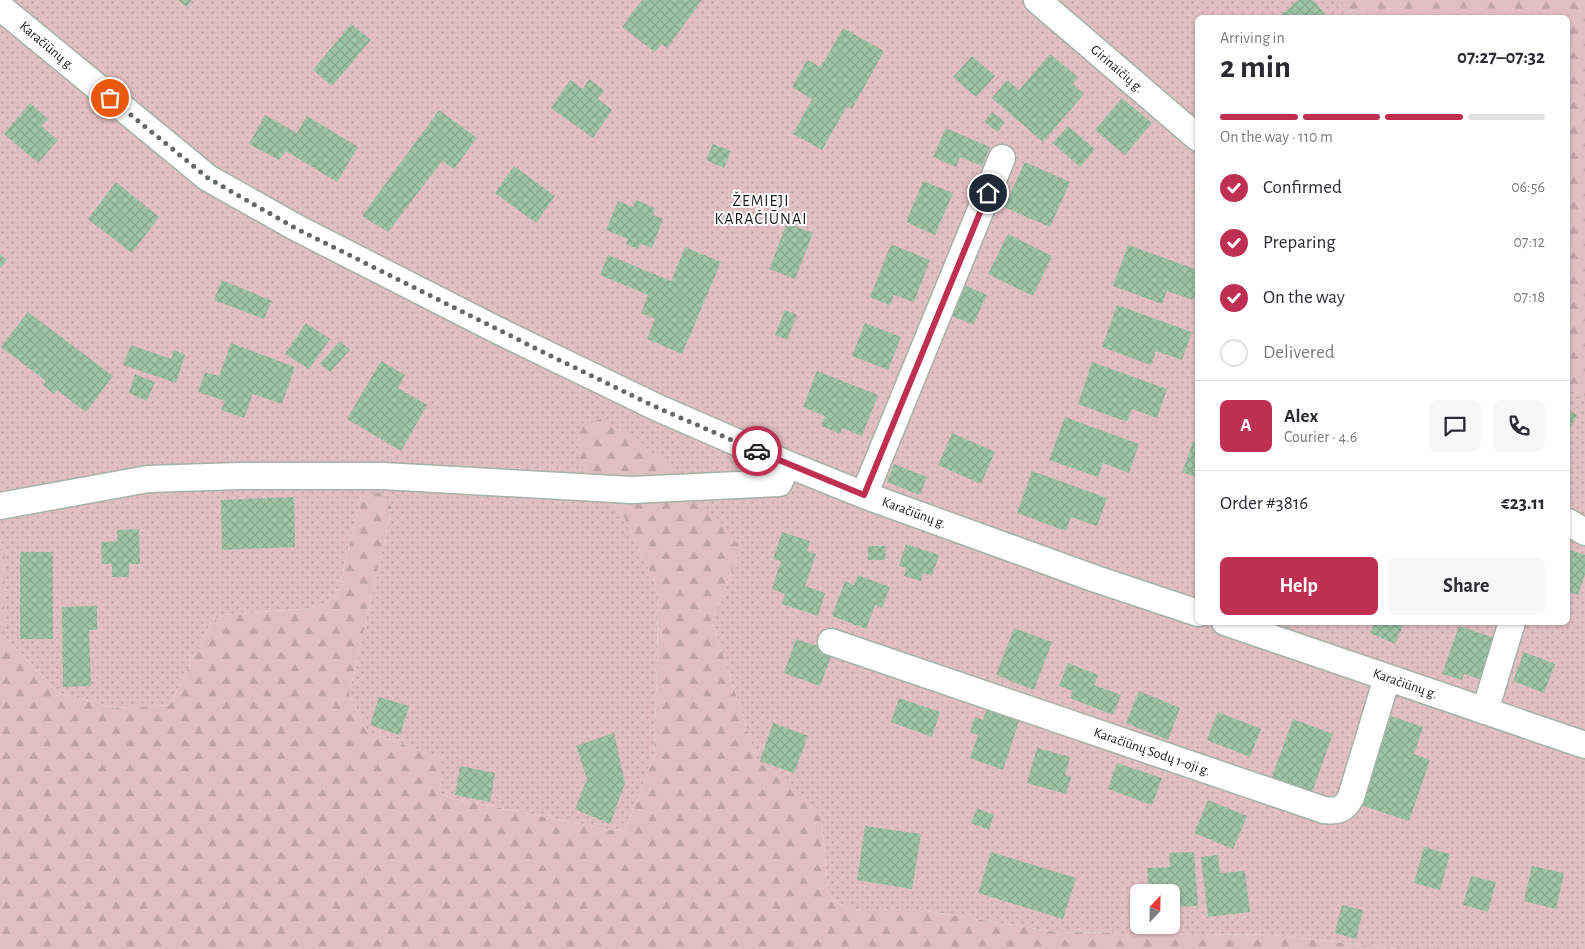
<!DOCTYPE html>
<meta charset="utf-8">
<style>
body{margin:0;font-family:"Alegreya Sans",sans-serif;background:#f7f7f7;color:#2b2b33;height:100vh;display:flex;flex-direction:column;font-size:19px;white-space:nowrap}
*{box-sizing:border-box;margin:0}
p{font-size:16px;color:#7c7c81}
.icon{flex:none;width:28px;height:28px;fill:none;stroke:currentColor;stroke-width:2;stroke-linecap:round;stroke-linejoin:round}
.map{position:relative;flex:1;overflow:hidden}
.drawer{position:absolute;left:1195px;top:15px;width:375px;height:610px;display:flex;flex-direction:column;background:#fff;border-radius:8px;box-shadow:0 1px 4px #0004}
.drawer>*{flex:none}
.needle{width:32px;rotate:22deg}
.tools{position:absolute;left:1130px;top:884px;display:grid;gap:10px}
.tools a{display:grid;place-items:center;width:50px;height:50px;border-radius:8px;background:#fff;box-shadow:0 1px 4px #0004;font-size:25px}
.pin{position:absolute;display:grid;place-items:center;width:42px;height:42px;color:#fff;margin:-21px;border:2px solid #fff;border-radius:50%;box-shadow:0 1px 5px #0007}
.courier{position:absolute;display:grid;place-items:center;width:50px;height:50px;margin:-25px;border:4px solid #bf2f52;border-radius:50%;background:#fff;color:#222;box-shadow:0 1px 6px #0007}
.headline em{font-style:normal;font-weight:600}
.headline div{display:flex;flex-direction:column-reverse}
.headline{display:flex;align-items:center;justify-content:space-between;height:85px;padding:0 25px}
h1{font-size:32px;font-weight:600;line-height:38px}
.bar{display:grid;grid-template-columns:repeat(4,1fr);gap:8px 5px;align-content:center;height:60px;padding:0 25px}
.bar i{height:6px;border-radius:4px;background:#e1e1e2}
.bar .active{background:#bf2f52}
.bar p{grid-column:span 4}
.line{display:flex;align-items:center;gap:12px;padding:0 25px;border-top:1px solid #e1e1e2}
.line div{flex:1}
.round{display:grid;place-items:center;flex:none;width:52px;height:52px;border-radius:8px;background:#f7f7f7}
ol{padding:0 25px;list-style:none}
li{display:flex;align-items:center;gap:15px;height:55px}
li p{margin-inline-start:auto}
li .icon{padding:5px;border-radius:50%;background:#bf2f52;color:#fff;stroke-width:4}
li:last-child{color:#7c7c81}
li i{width:28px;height:28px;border:2px solid #e1e1e2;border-radius:50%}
.cta{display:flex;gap:10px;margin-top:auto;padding:10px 25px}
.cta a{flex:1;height:58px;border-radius:8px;background:#bf2f52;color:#fff;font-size:20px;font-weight:600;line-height:58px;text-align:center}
.cta a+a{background:#f7f7f7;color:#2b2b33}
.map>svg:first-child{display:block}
.grass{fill:url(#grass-dots);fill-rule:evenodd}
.forest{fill:url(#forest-firs)}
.building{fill:url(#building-cross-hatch)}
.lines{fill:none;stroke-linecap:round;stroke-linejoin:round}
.street-casing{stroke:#a5b3a8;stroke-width:29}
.street{stroke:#fff;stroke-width:26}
.done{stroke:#626a63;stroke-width:5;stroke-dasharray:0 9}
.route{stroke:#bf2f52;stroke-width:6}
.labels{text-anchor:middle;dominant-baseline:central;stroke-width:4;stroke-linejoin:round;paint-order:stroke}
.street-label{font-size:14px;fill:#181d19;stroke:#fff}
.quarter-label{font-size:16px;letter-spacing:1px;fill:#181d19;stroke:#fff}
</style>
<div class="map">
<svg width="1585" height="949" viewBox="0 0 1585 949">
<defs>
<pattern id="grass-dots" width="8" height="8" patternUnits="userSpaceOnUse" patternTransform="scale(1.25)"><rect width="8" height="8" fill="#e0bec1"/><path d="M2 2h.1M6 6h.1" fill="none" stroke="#bfa3a5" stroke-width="1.8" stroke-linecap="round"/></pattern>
<pattern id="forest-firs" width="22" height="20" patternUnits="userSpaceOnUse" patternTransform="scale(1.25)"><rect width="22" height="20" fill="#e0bec1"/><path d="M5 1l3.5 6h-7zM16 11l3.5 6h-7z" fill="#bfa3a5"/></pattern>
<pattern id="building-cross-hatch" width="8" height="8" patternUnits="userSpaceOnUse" patternTransform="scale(1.25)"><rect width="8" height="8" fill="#9ec3a6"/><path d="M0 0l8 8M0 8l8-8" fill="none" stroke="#87a78e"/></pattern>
</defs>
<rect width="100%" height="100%" fill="#eaf8ed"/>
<path class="grass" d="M0,0H1341L1355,17L1198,18V622H1568V389L1585,396V949H1397L1275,935L1056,932L927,911H857L837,903L828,893L822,821L778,775L757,761L712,621L741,548L579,460L624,517L658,589L657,668L654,756L625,830L616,831L450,798L441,793L438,757L367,732L349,694L392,508L361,497L337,596L316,608L222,615L210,624L170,705L116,708L58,693L4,636V549L0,540ZM1139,892H1171V925H1139Z"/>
<path class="forest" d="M1341,0H1585V396L1568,389V18L1355,17Z
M603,418L667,463L741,548L712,621L757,761L778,775L808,799L822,821L828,893L837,903L857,911H927L1056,932L1275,935L1397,949H0V540L4,549V636L58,693L116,708L170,705L210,624L222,615L316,608L337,596L361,497L380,492L392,508L349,694L367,732L439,757L441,793L450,798L616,831L625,830L654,756L657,668L658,589L624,517L579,460L577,428Z"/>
<path class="building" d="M178,0H192L187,7Z
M642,0H702L667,48L661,44L655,52L622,27Z
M1298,0H1313L1328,18H1278Z
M351,24L371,40L332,86L313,70Z
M843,28L884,51L852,109L847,106L822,150L793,134L812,99L792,87L807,60L821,67Z
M1050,54L1078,77L1073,84L1084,94L1043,142L992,98L1007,80L1019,90Z
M972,56L995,76L976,97L953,77Z
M589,79L604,90L598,99L612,110L593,138L551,108L570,80L583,89Z
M1122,98L1152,123L1125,155L1095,130Z
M30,103L48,119L41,126L58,140L38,163L4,134Z
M439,110L477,138L454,169L442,161L388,232L362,216Z
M992,112L1005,122L998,132L984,122Z
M265,115L297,133L307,116L358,147L337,182L286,151L279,160L249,144Z
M1068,126L1095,149L1080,167L1053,143Z
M946,128L990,147L982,166L960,157L956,167L933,157Z
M713,144L731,151L724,168L706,160Z
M1025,162L1070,182L1050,227L1004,207Z
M514,166L555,196L536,223L495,193Z
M923,181L953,193L935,235L906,222Z
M116,182L159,217L132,253L88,219Z
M1198,186V196L1193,192Z
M636,200L655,208L653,215L663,219L652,248L641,244L638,249L626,244L628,239L606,230L618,201L633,207Z
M787,223L813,233L795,279L769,269Z
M1008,234L1052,256L1033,296L988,274Z
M891,244L930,260L914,302L894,295L890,305L870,297Z
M1128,245L1198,270V287L1193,300L1167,291L1162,304L1113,286Z
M685,247L721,262L682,354L647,339L655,319L641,313L648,295L600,275L608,255L671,281Z
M0,254L7,260L0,268Z
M222,280L272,301L264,319L214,300Z
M962,284L987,295L973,325L948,314Z
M1117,305L1192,332L1182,360L1156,351L1151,365L1102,347Z
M785,310L797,315L787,340L775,335Z
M28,312L113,376L86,412L57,390L54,394L43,385L46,381L1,347Z
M306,323L330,339L309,369L285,354Z
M865,323L901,337L888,370L852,356Z
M340,341L350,350L330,372L320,364Z
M231,343L295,367L282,404L253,394L244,418L221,410L225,401L198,392L205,372L219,376Z
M131,345L171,359L174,350L185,355L176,383L123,365Z
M381,361L405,375L398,388L427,405L401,451L347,419Z
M1092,362L1167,389L1157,418L1132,409L1127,422L1078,404Z
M817,371L878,395L862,436L842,428L840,434L821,426L825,416L803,407Z
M135,374L155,382L147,401L129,393Z
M1568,410L1577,415L1568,434Z
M1065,417L1139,444L1129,473L1103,463L1098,477L1049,460Z
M952,433L995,452L981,484L938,465Z
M1193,442L1198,443V478L1182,472Z
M894,464L927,477L920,495L887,482Z
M1032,471L1107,498L1097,526L1071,517L1066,531L1017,513Z
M294,497L295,547L222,550L221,500Z
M139,529L140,564H129V577H112V564H102L101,542L117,541V530Z
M782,532L810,541L807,551L816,554L805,586L825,593L818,616L782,604L785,594L772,589L781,561L773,559Z
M906,544L939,555L932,576L923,573L921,581L904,576L906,568L899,566Z
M868,546H886L885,560H868Z
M1568,549L1585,555V574L1578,595L1568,591Z
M20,552H53V639H20Z
M858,575L890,587L882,608L875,605L866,629L832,616L845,581L854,585Z
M97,606V630H89L91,686L63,687L62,607Z
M1375,622L1404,623L1395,644L1370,633Z
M1459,626L1498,639L1483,680L1464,674L1462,680L1442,674Z
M1014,628L1052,642L1034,690L996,675Z
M796,639L833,651L820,686L784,673Z
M1524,652L1555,664L1544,693L1513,681Z
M1068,663L1098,675L1094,685L1121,695L1113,715L1070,698L1073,691L1059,686Z
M1139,691L1180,708L1168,740L1126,723Z
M379,697L409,706L400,735L370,725Z
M899,698L940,712L932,737L891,722Z
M986,710L1019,721L1003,770L970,758L978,735L970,732L975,717L983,720Z
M1218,712L1261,729L1250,757L1207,740Z
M1391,716L1423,727L1414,754L1430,760L1409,821L1361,805Z
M1293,719L1333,734L1312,792L1272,777Z
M773,723L808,736L794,773L760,761Z
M614,733L625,783L610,824L575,809L587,779L576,746Z
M1037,748L1070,757L1065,775L1071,777L1066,794L1027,783Z
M1117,763L1162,778L1152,805L1108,789Z
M460,766L495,773L490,802L455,795Z
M1208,800L1247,816L1233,849L1194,833Z
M977,808L994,815L989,830L971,823Z
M865,826L921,834L912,889L857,880Z
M1424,847L1450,854L1440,890L1414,883Z
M991,852L1076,878L1063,919L978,893Z
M1194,852L1198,906L1171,907V892H1149L1147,868L1170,867L1169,853Z
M1218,855L1220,873L1245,871L1250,912L1208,917L1201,857Z
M1532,866L1564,873L1556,909L1524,901Z
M1471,876L1496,882L1488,912L1463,905Z
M1342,905L1363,910L1356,939L1335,933Z"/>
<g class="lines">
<defs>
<path id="street" d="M1037,0L1198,138
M0,7L208,178L295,227L497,330L658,408L787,464L864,495L1096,579L1198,613
M864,495L1002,158
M0,506L148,479L240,476H383L632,490L779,483L787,464
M1568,522L1585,532
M1225,622L1585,745
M831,642L1324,810C1338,812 1345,809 1351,797L1387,678
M1485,711L1512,622"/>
</defs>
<use href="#street" class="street-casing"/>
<use href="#street" class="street"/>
</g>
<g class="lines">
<path class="done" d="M110,98L208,178L295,228L551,356L658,408L757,451"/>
<path class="route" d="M757,451L864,495L988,193"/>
</g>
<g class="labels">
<g class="street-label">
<text transform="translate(47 46) rotate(40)">Karačiūnų g.</text>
<text transform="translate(1117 69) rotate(41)">Girinaičių g.</text>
<text transform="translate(914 513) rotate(20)">Karačiūnų g.</text>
<text transform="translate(1405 684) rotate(19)">Karačiūnų g.</text>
<text transform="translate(1152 752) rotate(19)">Karačiūnų Sodų 1-oji g.</text>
</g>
<g class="quarter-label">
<text x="761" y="201">ŽEMIEJI<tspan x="761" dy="18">KARAČIŪNAI</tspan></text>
</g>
</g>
</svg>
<div class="tools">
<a><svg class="needle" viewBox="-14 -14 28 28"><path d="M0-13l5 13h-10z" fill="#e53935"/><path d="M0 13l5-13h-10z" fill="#7c7c81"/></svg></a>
</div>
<div class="pin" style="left:110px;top:98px;background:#ea580c"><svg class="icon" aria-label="bag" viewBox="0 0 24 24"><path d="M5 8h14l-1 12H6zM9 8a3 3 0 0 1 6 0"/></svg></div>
<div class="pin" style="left:988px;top:193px;background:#1f2937"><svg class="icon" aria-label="home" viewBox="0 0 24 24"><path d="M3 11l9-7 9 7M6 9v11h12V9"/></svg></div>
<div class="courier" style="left:757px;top:451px"><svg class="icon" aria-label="car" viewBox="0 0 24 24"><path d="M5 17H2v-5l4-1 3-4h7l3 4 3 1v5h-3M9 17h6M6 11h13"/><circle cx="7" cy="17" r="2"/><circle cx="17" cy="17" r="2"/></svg></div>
<section class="drawer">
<div class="headline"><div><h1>2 min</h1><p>Arriving in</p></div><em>07:27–07:32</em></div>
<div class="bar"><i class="active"></i><i class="active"></i><i class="active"></i><i></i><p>On the way · 110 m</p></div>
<ol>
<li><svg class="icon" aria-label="check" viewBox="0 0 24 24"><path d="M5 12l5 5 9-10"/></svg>Confirmed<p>06:56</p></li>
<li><svg class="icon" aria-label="check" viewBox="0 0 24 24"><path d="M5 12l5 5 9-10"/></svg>Preparing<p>07:12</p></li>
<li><svg class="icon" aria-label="check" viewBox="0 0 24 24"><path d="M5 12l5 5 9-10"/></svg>On the way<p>07:18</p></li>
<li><i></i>Delivered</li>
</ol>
<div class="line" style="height:90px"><b class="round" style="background:#bf2f52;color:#fff">A</b><div><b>Alex</b><p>Courier · 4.6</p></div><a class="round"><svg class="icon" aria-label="chat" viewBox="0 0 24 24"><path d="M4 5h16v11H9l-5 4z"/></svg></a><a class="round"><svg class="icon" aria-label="phone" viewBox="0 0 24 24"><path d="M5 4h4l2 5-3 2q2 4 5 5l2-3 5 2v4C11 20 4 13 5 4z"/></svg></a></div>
<div class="line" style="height:65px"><div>Order #3816</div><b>€23.11</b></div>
<div class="cta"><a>Help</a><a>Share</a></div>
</section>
</div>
